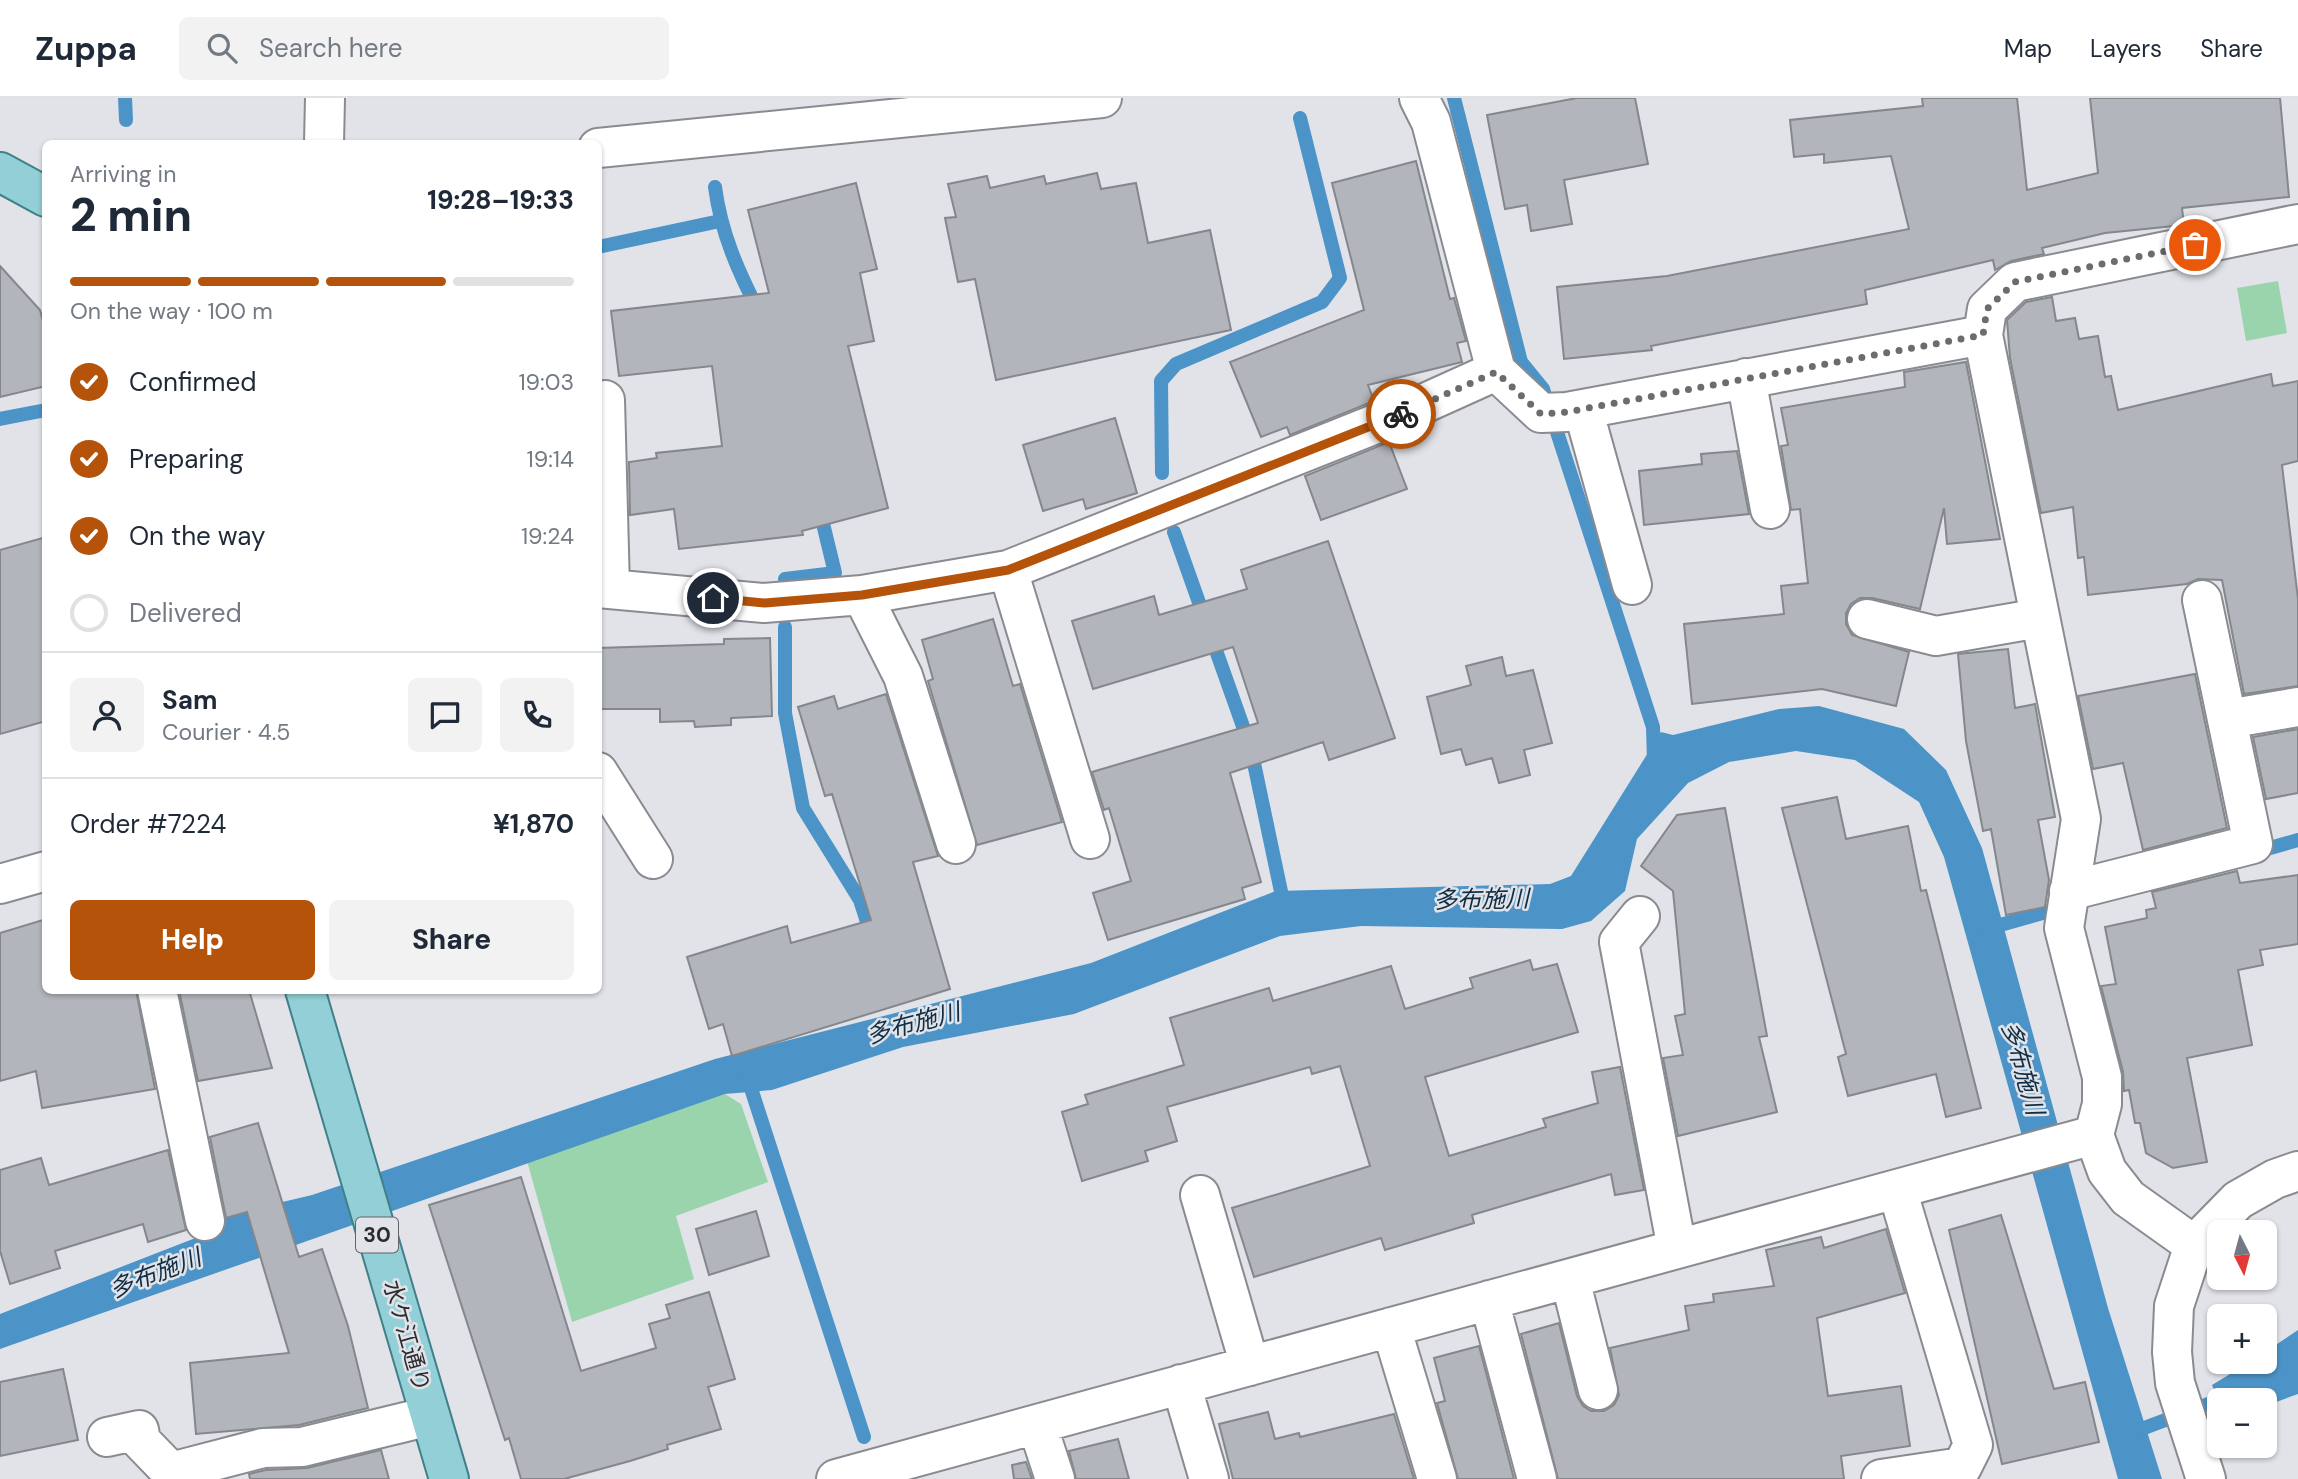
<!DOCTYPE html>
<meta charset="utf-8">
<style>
body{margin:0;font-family:"DM Sans","Noto Sans JP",sans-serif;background:#f2f2f3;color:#1f2937;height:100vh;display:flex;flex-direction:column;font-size:26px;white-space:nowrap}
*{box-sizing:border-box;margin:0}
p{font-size:23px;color:#747a83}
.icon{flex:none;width:38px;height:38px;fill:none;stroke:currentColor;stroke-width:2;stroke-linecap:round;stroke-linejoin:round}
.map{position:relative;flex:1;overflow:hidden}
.sheet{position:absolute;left:42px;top:42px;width:560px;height:854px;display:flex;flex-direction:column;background:#fff;border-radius:10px;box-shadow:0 2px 5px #0004}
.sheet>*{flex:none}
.needle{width:46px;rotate:174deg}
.buttons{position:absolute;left:2207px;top:1122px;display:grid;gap:14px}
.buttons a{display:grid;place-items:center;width:70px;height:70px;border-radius:10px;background:#fff;box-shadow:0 2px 5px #0004;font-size:35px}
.pin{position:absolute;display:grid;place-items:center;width:60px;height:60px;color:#fff;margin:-30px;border:4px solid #fff;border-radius:50%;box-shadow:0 2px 7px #0007}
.courier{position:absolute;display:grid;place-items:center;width:70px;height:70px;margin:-35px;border:5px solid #b45309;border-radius:50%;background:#fff;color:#222;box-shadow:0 2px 9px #0007}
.overview em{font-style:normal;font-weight:800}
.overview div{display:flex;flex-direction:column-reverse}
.overview{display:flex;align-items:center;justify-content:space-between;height:119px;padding:0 28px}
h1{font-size:46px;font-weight:800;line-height:52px}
.bar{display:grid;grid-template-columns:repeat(4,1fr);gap:10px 7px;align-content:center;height:84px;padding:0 28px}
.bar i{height:9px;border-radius:5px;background:#e0e1e3}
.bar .current{background:#b45309}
.bar p{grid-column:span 4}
.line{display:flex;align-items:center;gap:18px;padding:0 28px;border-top:2px solid #e0e1e3}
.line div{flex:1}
.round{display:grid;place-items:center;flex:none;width:74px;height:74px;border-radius:10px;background:#f2f2f3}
ol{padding:0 28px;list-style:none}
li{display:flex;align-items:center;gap:21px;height:77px}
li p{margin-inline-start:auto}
li .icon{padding:7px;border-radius:50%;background:#b45309;color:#fff;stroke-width:4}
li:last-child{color:#747a83}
li i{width:38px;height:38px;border:4px solid #e0e1e3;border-radius:50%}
.primary-button{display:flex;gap:14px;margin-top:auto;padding:14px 28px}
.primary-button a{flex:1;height:80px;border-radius:10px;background:#b45309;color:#fff;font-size:28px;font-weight:800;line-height:80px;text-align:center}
.primary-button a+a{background:#f2f2f3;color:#1f2937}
header{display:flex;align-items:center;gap:42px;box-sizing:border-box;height:98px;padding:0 35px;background:#fff;border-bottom:2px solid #e0e1e3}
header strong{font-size:33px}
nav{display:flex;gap:38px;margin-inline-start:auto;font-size:24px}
.search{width:490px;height:63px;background:#f2f2f3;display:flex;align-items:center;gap:18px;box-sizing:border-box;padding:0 24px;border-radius:10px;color:#747a83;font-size:26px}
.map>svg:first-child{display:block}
.green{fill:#9ad4ac}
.water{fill:#4c94c7}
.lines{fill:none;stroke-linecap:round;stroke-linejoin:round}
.stream{stroke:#4c94c7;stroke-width:14}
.building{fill:#b2b5bb;stroke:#84878c;stroke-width:2}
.street-casing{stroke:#898b91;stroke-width:42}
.secondary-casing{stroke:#898b91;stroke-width:42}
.primary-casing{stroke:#408189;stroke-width:42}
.street{stroke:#fff;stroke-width:38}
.secondary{stroke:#fff;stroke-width:38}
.primary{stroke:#93cfd6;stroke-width:38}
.done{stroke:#6b6c70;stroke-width:7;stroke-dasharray:0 12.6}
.route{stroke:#b45309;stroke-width:9}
.labels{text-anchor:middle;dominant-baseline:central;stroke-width:5;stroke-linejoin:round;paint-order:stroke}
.shield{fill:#e1e3e9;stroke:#626367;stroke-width:2}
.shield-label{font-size:21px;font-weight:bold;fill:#2b2c2f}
.street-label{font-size:23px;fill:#2b2c2f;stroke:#e1e3e9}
.water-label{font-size:24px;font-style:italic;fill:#0f2e44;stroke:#e1e3e9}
</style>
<header>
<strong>Zuppa</strong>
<div class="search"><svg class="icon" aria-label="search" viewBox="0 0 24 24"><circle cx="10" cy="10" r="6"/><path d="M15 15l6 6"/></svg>Search here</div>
<nav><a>Map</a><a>Layers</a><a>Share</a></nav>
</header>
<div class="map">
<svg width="2298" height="1381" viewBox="0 0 2298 1381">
<rect width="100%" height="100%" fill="#e1e3e9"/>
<path class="green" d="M2278,183L2287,235L2246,243L2237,190Z
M725,996L741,1006L768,1084L676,1118L694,1181L572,1224L527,1063Z"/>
<path class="water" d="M1819,608L1904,631L1946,672L1982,750L2108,1210L2162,1381H2118L1944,759L1919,704L1855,662L1796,653L1729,664L1688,685L1637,741L1625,793L1591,823L1562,831L1361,828L1280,838L1074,916L903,949L772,992L725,996L0,1251V1216L216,1132L220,1119L312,1097L715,961L1091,865L1276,793L1550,786L1571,778L1661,634L1673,637L1779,611Z
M2298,1232V1296L2265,1308L2264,1302H2219V1306L2212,1287L2250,1264H2264L2265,1254Z"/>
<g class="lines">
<path class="stream" d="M125,0L126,22
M1454,0L1521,264L1543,291L1653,629L1654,663
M715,89C721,135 738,173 759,214
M598,149L720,123
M0,321L46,312
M1162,375L1161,283L1176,266L1322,204L1340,180L1300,20
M1174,434L1251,651L1283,803
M785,481L835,475L819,409
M785,529V615L803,710L860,802L872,839
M2256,754L2298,742
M1986,831L2064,809
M747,978L864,1339
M2128,1336L2219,1302"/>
</g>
<path class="building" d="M1577,0H1635L1648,66L1564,82L1572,126L1531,133L1527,107L1505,111L1487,17Z
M1922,0H2017L2027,92L2098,75L2090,0H2280L2289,99L2182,110L2184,127L2105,135L2042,150L2044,156L2011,163L1995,172L1993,162L1865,192L1867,206L1651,248L1652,252L1564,261L1557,189L1667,178L1909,131L1891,58L1824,65V56L1794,59L1790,22L1923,8Z
M1416,63L1450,201L1454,200L1466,243L1457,245L1462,264L1368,287L1374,303L1290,337L1287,329L1261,339L1230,264L1364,212L1332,85Z
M1097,75L1101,91L1136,85L1148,145L1210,132L1231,232L996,282L975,181L958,184L945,120L956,119L948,86L987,78L990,90L1044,78L1046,86Z
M856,85L877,171L860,175L874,243L848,248L888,410L802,433L803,437L679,451L674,411L630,417L629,364L657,360L656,355L722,348L712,268L619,278L611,213L769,195L748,112Z
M0,168L40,212L46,234V288L0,299Z
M2052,199L2056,223L2075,220L2079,241L2098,238L2105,279L2111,278L2118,312L2271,276L2273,288L2298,283V363L2282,367L2298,501V588L2244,596L2222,482L2198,481L2187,486L2088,497L2084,459L2078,460L2073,409L2041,415L2010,260L2007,222L2026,204Z
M1966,264L2000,441L1947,446L1944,410L1920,511L1872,500H1860L1851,506L1846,515V526L1852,537L1909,554L1896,608L1822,591L1692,606L1684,526L1784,516L1781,488L1808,485L1800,411L1791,412L1781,348L1788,347L1781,310L1905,289L1904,274Z
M1115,320L1137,395L1086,411L1083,401L1043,413L1023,347Z
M1389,344L1407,391L1321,422L1305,378Z
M1737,353L1749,416L1644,427L1639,373L1702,366L1701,356Z
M46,439V623L0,636V452Z
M1328,443L1395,640L1329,662L1323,644L1230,675L1261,784L1242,790L1245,801L1108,842L1093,795L1131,783L1109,710L1104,712L1092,674L1258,625L1233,549L1093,591L1072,523L1154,498L1159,517L1247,491L1241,472Z
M993,521L1013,588L1020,586L1062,724L977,747L928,583L933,581L922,542Z
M770,540L772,618L731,620V627L695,629L694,623L660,624V611H598V550L724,546V541Z
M2008,551L2015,610L2035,606L2055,719L2038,722L2049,782L2045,809L2006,817L1991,731L1983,733L1966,643L1958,556Z
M1502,559L1506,578L1533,572L1552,645L1524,652L1530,677L1499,685L1492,660L1466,667L1461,651L1441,656L1427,599L1471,587L1466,568Z
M2195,576L2227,730L2143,752L2123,665L2093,671L2078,598Z
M886,596L938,758L913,764L950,891L732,958L723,926L709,931L687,859L787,828L791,845L871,822L832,696L825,698L798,609L834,598L838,611Z
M2298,631V695L2266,701L2253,639Z
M1837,699L1846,741L1908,728L1921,793L1926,792L1981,1010L1946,1019L1936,976L1848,998L1838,959L1846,956L1782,710Z
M1725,710L1767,938L1759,939L1777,1014L1678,1038L1663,960L1683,957L1675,918L1685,916L1673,793L1641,768L1677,717Z
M2237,773L2240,785L2298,777V846L2260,852L2263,867L2238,872L2252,947L2187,960L2207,1064L2173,1070L2146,1055L2140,1025H2135L2129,992L2124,993L2123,974L2101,888L2116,886L2105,829L2147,820L2146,812L2156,810L2152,794Z
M46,821V892H136L155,991L42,1010L36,973L0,983V835Z
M1530,862L1533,872L1557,866L1578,934L1425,979L1449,1058L1546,1029L1543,1021L1598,1005L1592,974L1620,969L1644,1092L1615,1097L1611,1076L1472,1117L1474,1125L1385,1152L1381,1140L1254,1179L1232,1110L1370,1068L1340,968L1312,976L1310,969L1167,1009L1177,1043L1145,1053L1148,1063L1082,1083L1062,1014L1088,1006L1085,997L1184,967L1170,920L1269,890L1273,903L1391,868L1405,911L1473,890L1470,880Z
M179,892H249L272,970L198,983Z
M258,1025L299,1159L322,1151L348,1228L368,1310L299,1327L196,1336L190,1265L289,1255L247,1114L226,1120L210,1039Z
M168,1052L186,1132L148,1144L143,1126L55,1153L60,1170L10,1186L0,1153V1072L41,1060L49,1087Z
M521,1079L581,1273L656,1250L649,1226L670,1220L666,1207L709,1194L735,1281L708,1289L721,1331L667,1347L668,1351L630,1363L564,1381H521L509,1340L505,1342L429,1107Z
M756,1113L769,1158L709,1177L696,1131Z
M2001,1117L2054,1291L2085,1284L2099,1344L2002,1366L1949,1132Z
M1886,1131L1905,1195L1817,1220L1828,1298L1901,1288L1910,1348L1841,1358L1844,1381H1558L1521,1236L1559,1225L1577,1298L1583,1308L1591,1313H1604L1614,1307L1619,1297L1610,1250L1689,1232L1685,1208L1714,1204L1713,1196L1774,1188L1766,1152L1821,1139L1824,1150Z
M1479,1248L1514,1381H1458L1437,1305L1445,1303L1434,1260Z
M63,1271L78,1342L0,1358V1284Z
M1268,1314L1275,1341L1299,1335L1300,1339L1394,1316L1414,1381H1233L1219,1326Z
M1118,1341L1129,1381H1076L1069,1353Z
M381,1352L389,1381H250L249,1376L266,1372L307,1370Z
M1026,1364L1032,1381H1014L1012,1367Z"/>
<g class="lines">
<defs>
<path id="street" d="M1419,0L1431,24L1496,273L1541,315L1567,314L1983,237
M324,46L325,0
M1746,280L1770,411
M605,302L610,490
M1583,311L1632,487
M1008,472L1090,741
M598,490L764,505L862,497L1008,472L1403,315L1496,273
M862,497L903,578L956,746
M1867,521L1936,538L2040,520
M2227,621L2298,609
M598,674L653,761
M0,786L46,773
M2069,793L2253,746L2202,502
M1640,818L1619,844L1677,1151
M157,892L205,1123
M1200,1097L1250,1268
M2194,1147L2128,1100L2107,1073L2094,1037L2102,1006V979L2064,830L2081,721L1983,237L1987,211L2015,184L2298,126
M1570,1181L1598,1292
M1489,1202L1537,1381
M1391,1229L1437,1381
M1181,1286L1209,1381
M1037,1326L1055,1381
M107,1339L139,1332L141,1343L171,1374L263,1350L302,1349L430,1318
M836,1381L2094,1037
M1881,1381L1962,1369L1973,1347L1897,1091
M2206,1381L2175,1285L2172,1254L2174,1208L2194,1147L2238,1102L2275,1081L2298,1073"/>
<path id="secondary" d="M598,50L1102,0"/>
<path id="primary" d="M0,74L46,99
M305,892L449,1381"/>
</defs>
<use href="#street" class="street-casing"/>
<use href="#secondary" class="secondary-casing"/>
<use href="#primary" class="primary-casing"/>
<use href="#street" class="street"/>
<use href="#secondary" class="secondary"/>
<use href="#primary" class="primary"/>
</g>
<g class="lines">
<path class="done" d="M1401,316L1496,274L1541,316L1567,314L1983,237L1987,211L2015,184L2195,147"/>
<path class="route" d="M713,500L765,505L862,497L1008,472L1401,316"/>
</g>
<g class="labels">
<rect class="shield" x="356" y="1119.5" width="42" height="35" rx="5"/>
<g class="shield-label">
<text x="377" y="1137">30</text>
</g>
<g class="street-label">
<text transform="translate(407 1238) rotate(74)">水ケ江通り</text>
</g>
<g class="water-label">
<text transform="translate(1481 801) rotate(-1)">多布施川</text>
<text transform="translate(913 925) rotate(-15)">多布施川</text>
<text transform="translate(2023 970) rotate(74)">多布施川</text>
<text transform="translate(155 1175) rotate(-21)">多布施川</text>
</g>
</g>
</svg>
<div class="buttons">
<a><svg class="needle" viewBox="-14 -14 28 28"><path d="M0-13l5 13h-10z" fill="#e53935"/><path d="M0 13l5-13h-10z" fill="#747a83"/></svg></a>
<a>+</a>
<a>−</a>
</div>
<div class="pin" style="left:2195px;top:147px;background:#ea580c"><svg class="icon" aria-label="bag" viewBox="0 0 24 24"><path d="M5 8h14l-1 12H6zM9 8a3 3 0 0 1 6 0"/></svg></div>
<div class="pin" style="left:713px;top:500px;background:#1f2937"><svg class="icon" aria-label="home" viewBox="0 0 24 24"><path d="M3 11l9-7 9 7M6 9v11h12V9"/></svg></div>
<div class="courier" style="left:1401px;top:316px"><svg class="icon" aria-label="bike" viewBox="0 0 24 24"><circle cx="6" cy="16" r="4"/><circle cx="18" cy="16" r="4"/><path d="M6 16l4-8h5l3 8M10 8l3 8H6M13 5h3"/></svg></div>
<section class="sheet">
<div class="overview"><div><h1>2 min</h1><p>Arriving in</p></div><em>19:28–19:33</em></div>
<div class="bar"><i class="current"></i><i class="current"></i><i class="current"></i><i></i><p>On the way · 100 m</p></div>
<ol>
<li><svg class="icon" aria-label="check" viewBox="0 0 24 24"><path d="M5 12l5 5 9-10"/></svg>Confirmed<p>19:03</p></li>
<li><svg class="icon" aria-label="check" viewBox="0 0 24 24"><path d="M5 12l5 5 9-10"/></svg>Preparing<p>19:14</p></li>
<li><svg class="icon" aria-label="check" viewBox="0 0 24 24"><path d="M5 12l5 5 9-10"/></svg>On the way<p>19:24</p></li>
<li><i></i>Delivered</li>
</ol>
<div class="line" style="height:126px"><a class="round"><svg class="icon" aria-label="person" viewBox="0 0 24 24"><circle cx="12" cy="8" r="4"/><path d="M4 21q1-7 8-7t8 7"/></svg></a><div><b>Sam</b><p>Courier · 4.5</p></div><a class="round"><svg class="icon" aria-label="chat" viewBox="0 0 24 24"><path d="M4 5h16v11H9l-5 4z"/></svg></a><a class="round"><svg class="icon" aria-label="phone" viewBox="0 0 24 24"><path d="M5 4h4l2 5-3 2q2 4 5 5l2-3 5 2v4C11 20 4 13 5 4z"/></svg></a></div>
<div class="line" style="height:91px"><div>Order #7224</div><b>¥1,870</b></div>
<div class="primary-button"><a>Help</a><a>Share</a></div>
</section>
</div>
